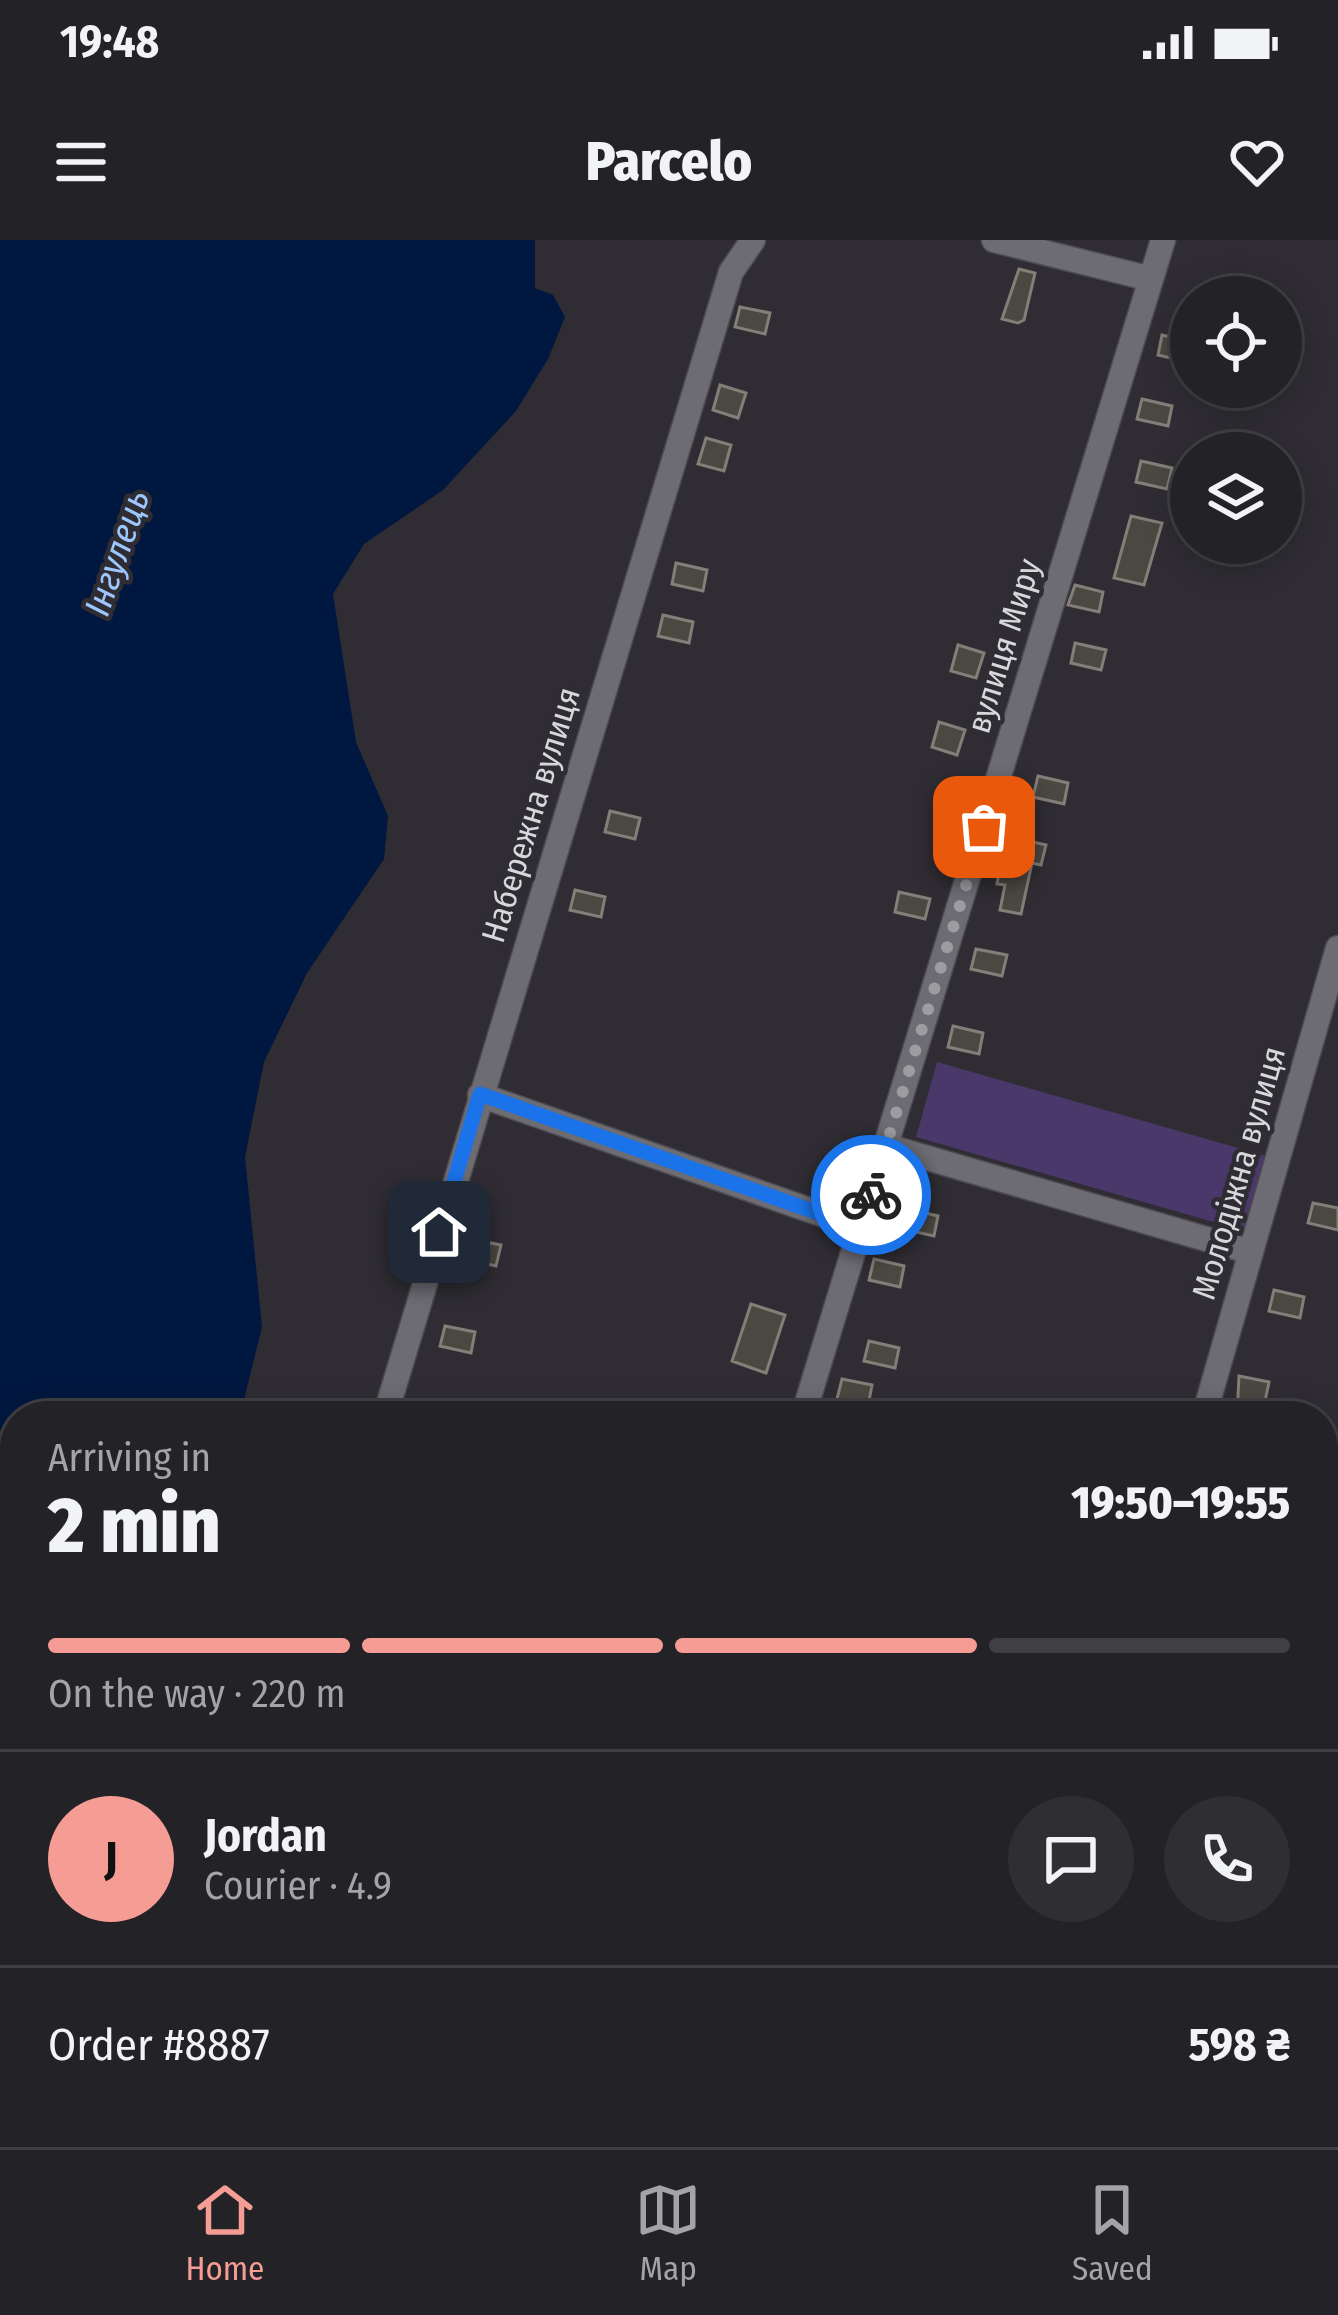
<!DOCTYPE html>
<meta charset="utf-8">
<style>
body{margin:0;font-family:"Fira Sans Condensed",sans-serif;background:#2f2f32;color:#f1f3f6;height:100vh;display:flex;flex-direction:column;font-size:45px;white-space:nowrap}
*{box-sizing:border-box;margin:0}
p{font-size:39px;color:#a3a4a7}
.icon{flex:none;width:66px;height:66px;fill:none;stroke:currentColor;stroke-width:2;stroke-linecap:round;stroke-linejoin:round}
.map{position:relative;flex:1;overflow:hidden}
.drawer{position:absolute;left:0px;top:1161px;width:1338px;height:747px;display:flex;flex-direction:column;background:#232226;border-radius:48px 48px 0 0;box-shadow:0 6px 30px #0003,0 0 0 3px #403f43}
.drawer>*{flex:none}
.tools{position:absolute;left:1170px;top:36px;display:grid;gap:24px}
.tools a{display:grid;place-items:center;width:132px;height:132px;border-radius:50%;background:#232226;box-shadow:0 6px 30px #0003,0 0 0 3px #403f43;font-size:60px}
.pin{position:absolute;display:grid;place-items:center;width:102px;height:102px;color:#fff;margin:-51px;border-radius:24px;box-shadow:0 6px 18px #0006}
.courier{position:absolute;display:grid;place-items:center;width:120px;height:120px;margin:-60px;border:9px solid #1a73e8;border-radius:50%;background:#fff;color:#222;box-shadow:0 3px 15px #0007}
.head em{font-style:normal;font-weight:800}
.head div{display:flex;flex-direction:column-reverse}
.head{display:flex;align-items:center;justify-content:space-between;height:204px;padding:0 48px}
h1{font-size:78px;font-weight:800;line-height:90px}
.bar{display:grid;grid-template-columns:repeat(4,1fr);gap:18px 12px;align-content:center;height:144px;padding:0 48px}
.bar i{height:15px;border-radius:9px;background:#403f43}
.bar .active{background:#f59c94}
.bar p{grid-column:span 4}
.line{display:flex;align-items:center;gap:30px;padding:0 48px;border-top:3px solid #403f43}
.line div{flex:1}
.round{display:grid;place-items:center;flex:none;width:126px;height:126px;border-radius:63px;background:#2f2f32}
.status{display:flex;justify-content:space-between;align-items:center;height:84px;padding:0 60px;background:#232226;direction:ltr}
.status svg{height:33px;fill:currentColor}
header{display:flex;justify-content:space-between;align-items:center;height:156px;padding:0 48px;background:#232226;font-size:54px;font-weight:800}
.dock{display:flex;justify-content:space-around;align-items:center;height:168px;border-top:3px solid #403f43;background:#232226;font-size:33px;color:#a3a4a7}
.dock a{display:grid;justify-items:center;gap:6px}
.dock .active{color:#f59c94}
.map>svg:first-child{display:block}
.green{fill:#493869}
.water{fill:#00173f}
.building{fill:#4b4741;stroke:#847e78;stroke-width:3}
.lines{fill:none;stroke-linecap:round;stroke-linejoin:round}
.minor-casing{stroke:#4d4b51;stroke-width:27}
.minor{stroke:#6e6c73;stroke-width:24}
.done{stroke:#9d9ca0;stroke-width:12;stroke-dasharray:0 21.6}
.route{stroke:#1a73e8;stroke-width:15}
.labels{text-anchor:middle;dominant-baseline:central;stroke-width:9;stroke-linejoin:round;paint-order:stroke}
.street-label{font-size:33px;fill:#d8d7db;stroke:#2f2d33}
.water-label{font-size:36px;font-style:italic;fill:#9dc6ff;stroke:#2f2d33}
</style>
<div class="status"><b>19:48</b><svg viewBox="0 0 49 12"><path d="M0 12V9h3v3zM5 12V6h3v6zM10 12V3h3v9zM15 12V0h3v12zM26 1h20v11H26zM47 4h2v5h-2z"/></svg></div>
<header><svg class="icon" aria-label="menu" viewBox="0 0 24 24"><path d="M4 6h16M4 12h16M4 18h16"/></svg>Parcelo<svg class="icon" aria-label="heart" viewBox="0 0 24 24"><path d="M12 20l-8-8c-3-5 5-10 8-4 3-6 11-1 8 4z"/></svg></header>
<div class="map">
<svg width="1338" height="1907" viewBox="0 0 1338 1907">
<rect width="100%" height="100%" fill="#2f2d33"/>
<path class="green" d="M937,822L1266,916L1245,991L916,897Z"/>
<path class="water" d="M0,0H535V48L553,55L565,77L548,119L516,171L443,250L364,304L333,354L356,502L388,576L384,619L307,733L264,822L245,917L262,1087L240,1176H15L17,1907H0Z"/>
<path class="building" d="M1019,29L1035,33L1024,80L1018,83L1002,79Z
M740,67L770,73L765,94L735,87Z
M1162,95L1191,102L1188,122L1158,115Z
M720,145L746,153L738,178L713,170Z
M1142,159L1172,166L1168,186L1137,179Z
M706,198L731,205L724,231L698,224Z
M1141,221L1172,228L1167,249L1136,242Z
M1131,276L1162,283L1144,345L1114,338Z
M676,323L707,330L703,351L672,344Z
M1075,345L1103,352L1099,372L1068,365Z
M663,375L693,382L689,403L658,396Z
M1075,403L1106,410L1101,430L1071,423Z
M958,405L984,413L976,438L951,431Z
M939,482L965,490L957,515L932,507Z
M1038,536L1068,543L1064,564L1033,557Z
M610,571L640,578L635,599L605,592Z
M1015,598L1046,605L1041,625L1032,623L1021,674L1000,670L1005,645L997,644L1000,627L1008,629Z
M575,650L605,657L601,677L570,670Z
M899,652L930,659L925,679L895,672Z
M976,709L1007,715L1002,736L971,729Z
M953,786L983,793L979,814L948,807Z
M1313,963L1338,968V990L1308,983Z
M908,969L938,976L934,996L903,989Z
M470,999L501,1005L496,1026L466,1019Z
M874,1019L904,1026L900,1047L869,1040Z
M1274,1050L1304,1057L1300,1078L1269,1071Z
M751,1064L785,1075L766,1133L732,1121Z
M445,1086L475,1092L471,1113L440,1106Z
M869,1101L899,1108L895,1128L864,1121Z
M1239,1136L1269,1142L1262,1176H1237Z
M842,1139L872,1145L868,1166L837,1159Z"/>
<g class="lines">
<defs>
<path id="minor" d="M994,0L1151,39
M480,855L861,988
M886,906L1251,1012
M385,1176L731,32L753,0
M803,1176L1163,0
M1204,1176L1338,708
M1323,1684L1338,1688
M168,1907L172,1893
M577,1907L581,1893
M994,1907L998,1893"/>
</defs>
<use href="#minor" class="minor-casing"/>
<use href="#minor" class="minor"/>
</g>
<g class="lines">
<path class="done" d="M871,955L984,587"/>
<path class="route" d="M439,992L480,854L861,988L871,955"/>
</g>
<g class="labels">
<g class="street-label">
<text transform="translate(1004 406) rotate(-73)">вулиця Миру</text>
<text transform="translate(531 575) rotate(-73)">Набережна вулиця</text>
<text transform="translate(1239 933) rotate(-74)">Молодіжна вулиця</text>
</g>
<g class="water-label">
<text transform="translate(117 313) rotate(-71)">Інгулець</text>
</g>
</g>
</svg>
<div class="tools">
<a><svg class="icon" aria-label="locate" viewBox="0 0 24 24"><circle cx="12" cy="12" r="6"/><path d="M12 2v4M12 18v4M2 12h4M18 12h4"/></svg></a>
<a><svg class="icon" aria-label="layers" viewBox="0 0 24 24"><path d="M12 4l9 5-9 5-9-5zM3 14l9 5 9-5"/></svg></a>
</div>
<div class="pin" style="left:984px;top:587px;background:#ea580c"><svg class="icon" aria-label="bag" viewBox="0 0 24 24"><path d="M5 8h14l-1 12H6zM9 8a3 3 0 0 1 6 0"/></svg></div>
<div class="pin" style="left:439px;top:992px;background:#1f2937"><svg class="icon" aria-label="home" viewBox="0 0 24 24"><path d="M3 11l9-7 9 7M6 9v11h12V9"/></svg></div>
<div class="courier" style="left:871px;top:955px"><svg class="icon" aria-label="bike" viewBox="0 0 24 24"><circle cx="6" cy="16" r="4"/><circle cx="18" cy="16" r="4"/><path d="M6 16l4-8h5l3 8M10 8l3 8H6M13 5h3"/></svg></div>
<section class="drawer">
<div class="head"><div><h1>2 min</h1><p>Arriving in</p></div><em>19:50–19:55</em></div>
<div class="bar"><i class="active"></i><i class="active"></i><i class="active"></i><i></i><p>On the way · 220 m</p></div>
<div class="line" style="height:216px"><b class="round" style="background:#f59c94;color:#111">J</b><div><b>Jordan</b><p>Courier · 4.9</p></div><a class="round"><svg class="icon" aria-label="chat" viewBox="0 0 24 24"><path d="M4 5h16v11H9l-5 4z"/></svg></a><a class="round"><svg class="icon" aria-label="phone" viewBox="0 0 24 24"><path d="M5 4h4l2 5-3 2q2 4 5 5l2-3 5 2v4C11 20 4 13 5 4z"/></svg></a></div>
<div class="line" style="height:156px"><div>Order #8887</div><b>598 ₴</b></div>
</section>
</div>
<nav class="dock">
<a class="active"><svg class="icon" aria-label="home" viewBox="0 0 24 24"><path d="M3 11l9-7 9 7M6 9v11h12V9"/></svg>Home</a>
<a><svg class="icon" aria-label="map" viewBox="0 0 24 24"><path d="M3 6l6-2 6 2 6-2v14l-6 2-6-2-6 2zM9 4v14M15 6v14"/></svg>Map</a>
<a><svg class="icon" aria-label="saved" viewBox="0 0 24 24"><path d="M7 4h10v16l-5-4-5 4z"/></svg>Saved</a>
</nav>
